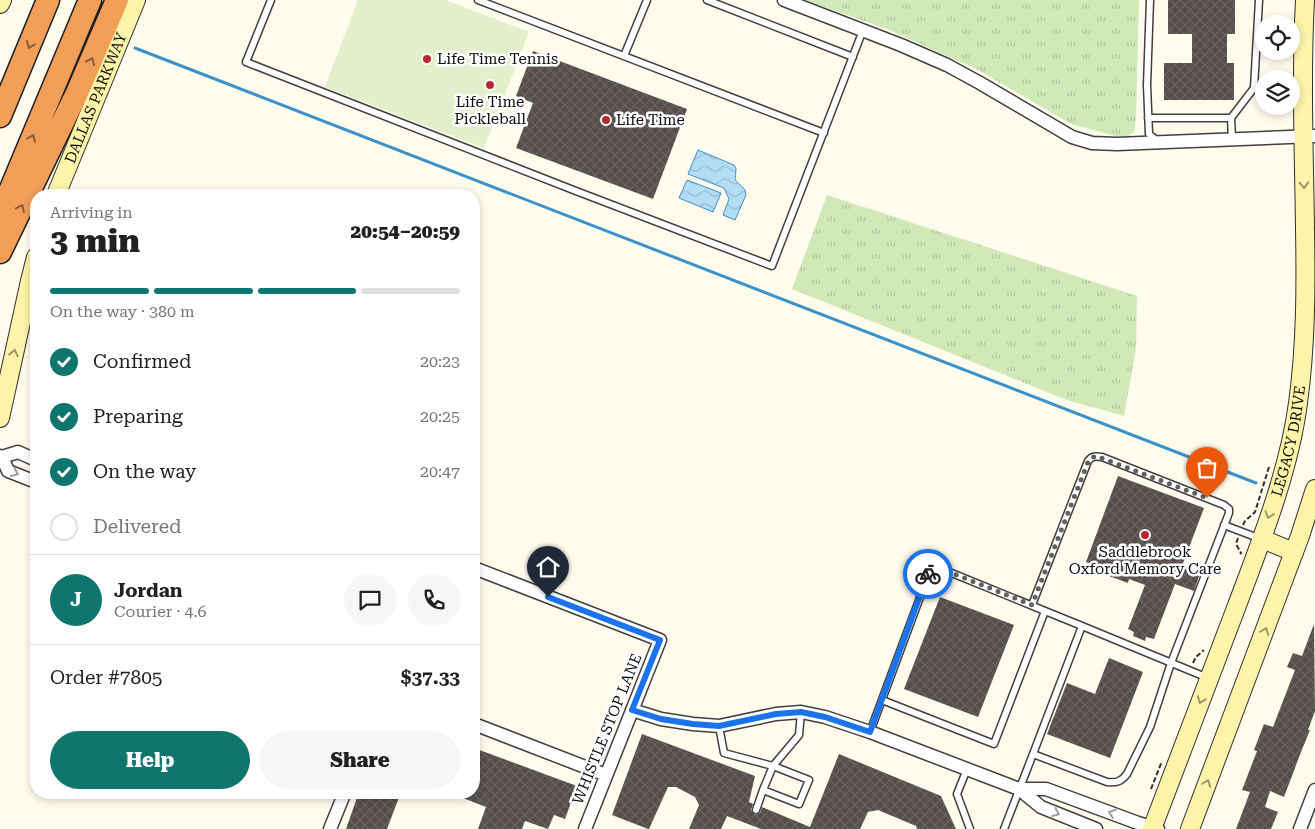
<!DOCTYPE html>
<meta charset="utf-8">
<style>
body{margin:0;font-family:"Roboto Serif",serif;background:#f6f6f6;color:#202124;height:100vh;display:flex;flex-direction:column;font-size:19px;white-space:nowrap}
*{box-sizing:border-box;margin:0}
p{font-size:16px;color:#757577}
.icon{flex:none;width:28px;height:28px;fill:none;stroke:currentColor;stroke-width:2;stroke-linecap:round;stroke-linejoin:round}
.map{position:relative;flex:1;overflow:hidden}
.drawer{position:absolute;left:30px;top:189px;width:450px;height:610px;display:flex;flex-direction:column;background:#fff;border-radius:20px;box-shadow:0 2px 8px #0003}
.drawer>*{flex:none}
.controls{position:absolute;left:1255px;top:15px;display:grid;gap:10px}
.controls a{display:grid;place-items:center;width:45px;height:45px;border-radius:50%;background:#fff;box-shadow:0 2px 8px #0003;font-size:25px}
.pin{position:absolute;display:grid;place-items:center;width:42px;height:42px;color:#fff;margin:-51px -21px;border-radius:50% 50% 50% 0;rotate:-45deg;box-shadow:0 0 5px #0007}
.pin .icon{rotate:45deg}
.courier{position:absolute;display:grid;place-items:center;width:50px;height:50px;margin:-25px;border:4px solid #1a73e8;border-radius:50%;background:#fff;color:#222;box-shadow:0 1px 6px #0007}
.head em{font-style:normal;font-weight:800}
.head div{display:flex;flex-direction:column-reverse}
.head{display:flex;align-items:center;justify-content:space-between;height:85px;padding:0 20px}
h1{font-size:32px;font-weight:800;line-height:38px}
.bar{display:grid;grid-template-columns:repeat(4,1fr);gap:8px 5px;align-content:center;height:60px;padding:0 20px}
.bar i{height:6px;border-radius:4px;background:#e0e0e0}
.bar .active{background:#0f766e}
.bar p{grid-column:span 4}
.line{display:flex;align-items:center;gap:12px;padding:0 20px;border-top:1px solid #e0e0e0}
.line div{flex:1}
.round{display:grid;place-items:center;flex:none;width:52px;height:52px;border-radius:26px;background:#f6f6f6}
ol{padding:0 20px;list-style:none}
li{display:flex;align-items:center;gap:15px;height:55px}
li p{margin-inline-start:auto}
li .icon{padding:5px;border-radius:50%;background:#0f766e;color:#fff;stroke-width:4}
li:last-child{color:#757577}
li i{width:28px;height:28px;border:2px solid #e0e0e0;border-radius:50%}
.button{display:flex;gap:10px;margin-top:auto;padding:10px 20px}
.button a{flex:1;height:58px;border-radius:30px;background:#0f766e;color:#fff;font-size:20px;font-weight:800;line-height:58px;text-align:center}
.button a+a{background:#f6f6f6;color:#202124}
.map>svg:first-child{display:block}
.grass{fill:url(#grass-tufts)}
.pitch{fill:#e2efca}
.water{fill:url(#water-waves);stroke:#3c91ca}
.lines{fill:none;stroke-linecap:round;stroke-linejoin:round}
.stream{stroke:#3c91ca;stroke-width:3}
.building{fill:url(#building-cross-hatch)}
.lane-casing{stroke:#404040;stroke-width:9}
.street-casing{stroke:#404040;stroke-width:15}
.secondary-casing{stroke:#2f2f2f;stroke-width:20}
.highway-casing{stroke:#1e1e1e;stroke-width:25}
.path{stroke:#2f2f2f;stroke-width:2;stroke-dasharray:5 2.5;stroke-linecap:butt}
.lane{stroke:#fff;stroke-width:6}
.street{stroke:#fff;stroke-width:12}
.secondary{stroke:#fdf4aa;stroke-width:18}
.highway{stroke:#f19e59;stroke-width:22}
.oneway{stroke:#8a5d37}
.oneway2{stroke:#9d986b}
.oneway3{stroke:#9e9e9e}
.done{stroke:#62605b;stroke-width:5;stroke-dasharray:0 9}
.route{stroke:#1a73e8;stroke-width:6}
.poi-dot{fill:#ba282f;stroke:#fff;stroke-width:2}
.labels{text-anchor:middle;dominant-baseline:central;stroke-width:5;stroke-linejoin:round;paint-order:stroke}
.poi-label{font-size:15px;fill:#0d0d0d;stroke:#fff;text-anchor:start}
.street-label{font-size:15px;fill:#0d0d0d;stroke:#fff}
</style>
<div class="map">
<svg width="1315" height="829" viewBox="0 0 1315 829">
<defs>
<pattern id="grass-tufts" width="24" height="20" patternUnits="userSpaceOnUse" patternTransform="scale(1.25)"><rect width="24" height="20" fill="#d1e8b8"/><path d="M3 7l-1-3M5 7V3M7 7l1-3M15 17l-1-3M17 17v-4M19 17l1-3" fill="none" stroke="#b2c69d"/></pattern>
<pattern id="water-waves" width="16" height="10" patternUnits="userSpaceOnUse" patternTransform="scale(1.25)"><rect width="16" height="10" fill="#b3dcf5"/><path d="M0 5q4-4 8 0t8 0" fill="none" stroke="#99bcd1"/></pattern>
<pattern id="building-cross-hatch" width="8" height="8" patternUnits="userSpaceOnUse" patternTransform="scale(1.25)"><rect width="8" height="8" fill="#554e4a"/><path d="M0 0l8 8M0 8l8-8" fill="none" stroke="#686360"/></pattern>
</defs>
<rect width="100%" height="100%" fill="#fffbed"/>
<path class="grass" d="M804,0H1139L1136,118L1134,132L1127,137L1115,136L1071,124L978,70L887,29Z
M827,195L1137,296L1136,349L1124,416L1067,400L792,289Z"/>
<path class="pitch" d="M358,0H446L529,32L484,148L325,87Z"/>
<path class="water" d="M698,150L734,165L736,168C735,186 734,177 745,190L746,195L735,220L723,215L729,199L724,188L688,174Z
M687,180L721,193L713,212L679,198Z"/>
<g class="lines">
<path class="stream" d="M135,48L1256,483"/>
</g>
<path class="building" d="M1168,0H1235V34H1227V63H1234V100H1164V63H1192V34H1168Z
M533,51L687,109L653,199L516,148L533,103L516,96Z
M1118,476L1204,508L1182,566L1188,568L1187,571L1199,576L1194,591L1175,584L1154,639L1146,637L1145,641L1133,636L1134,632L1128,629L1145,585L1129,579L1128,583L1109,576L1110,572L1086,562Z
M940,597L1014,625L978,717L904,689Z
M1314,624L1315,711L1308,730H1310L1301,752L1284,797L1270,791L1265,807L1278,812L1271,829H1236L1250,792L1242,790L1257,751L1254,750L1264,724L1273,727L1295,670L1287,667L1293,653L1302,656Z
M1109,658L1143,672L1110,758L1047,734L1067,683L1095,694Z
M642,734L755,776L749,802L753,804L751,810L755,815L760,813L762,807L810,827L839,754L941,796L956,829H917L916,826L878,810L868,812L860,829H761L727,816L721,829H689L699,805L695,797L676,787H668L649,829H648L612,815Z
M474,748L577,786L565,819L554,815L548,829L525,821L522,829H478L486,807L450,793L474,792Z
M359,792H401L387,829H346Z"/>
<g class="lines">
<defs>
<path id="lane" d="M271,0L246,62L576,191L772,266L863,30
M478,0L824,133
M707,0L853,57
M1150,0L1147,85L1149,134L1157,141
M624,56L647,0
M1148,118H1231
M1232,139L1231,118L1254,88L1259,0
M1224,525L1261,539
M1082,626L1208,678
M719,726L724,753L773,766L763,790L799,804L809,780L773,766L799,735L801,712
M870,732L932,565L1045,611L994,744L882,700
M1033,754L1082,626L1045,611
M967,769L957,794L970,829
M756,810L763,790
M1004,829L1033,754L1107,782C1116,783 1121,782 1127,774L1150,727L1171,663L1229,513V509L1224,505L1102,457C1095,456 1092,456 1088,461L1032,605"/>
<path id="street" d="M784,0L901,45L947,65L980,83L1072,137L1092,143L1117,144L1315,136
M0,456L2,457L8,471L36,482
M2,457L18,452L36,460
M474,568L660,640L585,829
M632,710L661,719L693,724L719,726L776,714L801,712L825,717L870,732L1019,789L1041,807L1096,829
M474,724L606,775
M1019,789H1046L1138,823L1158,829
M330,829L345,792
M1300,829L1315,790"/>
<g id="secondary">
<path d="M0,4L2,0"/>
<path id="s1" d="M56,195L136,0"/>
<path d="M0,418L30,281L36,257"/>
<path d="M1262,539L1294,552"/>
<path id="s2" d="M1152,829C1180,755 1208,682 1236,608C1260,544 1289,472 1298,403C1306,345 1306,286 1305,228C1304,152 1301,76 1305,0"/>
<path d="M1190,829L1300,536L1315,489"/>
</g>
<path id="highway" d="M0,116L48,0
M0,215L90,0
M0,252L77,93L117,0"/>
</defs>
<use href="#lane" class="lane-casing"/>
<use href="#street" class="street-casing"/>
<use href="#secondary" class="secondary-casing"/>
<use href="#highway" class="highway-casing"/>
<path class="path" d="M1243,525L1245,521L1255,512L1269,467
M1238,538L1236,544L1241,553L1240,554
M1193,663L1196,657L1204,650
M1151,789L1162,761"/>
<use href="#lane" class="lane"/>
<use href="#street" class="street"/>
<use href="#secondary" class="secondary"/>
<use href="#highway" class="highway"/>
</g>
<defs><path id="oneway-chevron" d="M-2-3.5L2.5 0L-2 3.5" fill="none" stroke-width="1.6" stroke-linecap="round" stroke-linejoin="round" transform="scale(1.25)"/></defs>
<g class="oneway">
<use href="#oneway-chevron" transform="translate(30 45) rotate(112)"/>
<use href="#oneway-chevron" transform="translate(91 61) rotate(-66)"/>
<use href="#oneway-chevron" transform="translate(32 138) rotate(-67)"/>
<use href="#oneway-chevron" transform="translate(21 208) rotate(-65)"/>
</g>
<g class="oneway2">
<use href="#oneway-chevron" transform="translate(1304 185) rotate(89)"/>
<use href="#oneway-chevron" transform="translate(14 353) rotate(-78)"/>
<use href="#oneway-chevron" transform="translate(1269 515) rotate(108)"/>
<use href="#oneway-chevron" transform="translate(1265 631) rotate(-69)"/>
<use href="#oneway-chevron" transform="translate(1201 700) rotate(111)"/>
<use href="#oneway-chevron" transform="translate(1207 783) rotate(-69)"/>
</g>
<g class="oneway3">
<use href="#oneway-chevron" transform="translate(15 473) rotate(25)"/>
<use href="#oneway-chevron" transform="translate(1056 813) rotate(22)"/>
<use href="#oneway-chevron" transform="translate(1112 813) rotate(-160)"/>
</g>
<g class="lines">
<path class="done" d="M928,574L932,565L1032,605L1088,462L1091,458L1096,456L1207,498"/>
<path class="route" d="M548,597L660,640L632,710L661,719L693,724L719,726L776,714L801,712L825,717L870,732L928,574"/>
</g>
<g class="poi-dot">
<circle cx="427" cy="59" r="5"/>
<circle cx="490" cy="85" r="5"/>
<circle cx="606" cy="120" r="5"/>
<circle cx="1145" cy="535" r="5"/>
</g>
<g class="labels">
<g class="poi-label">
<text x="437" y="59">Life Time Tennis</text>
<text x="490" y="102" text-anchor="middle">Life Time<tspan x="490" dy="17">Pickleball</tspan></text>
<text x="616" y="120">Life Time</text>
<text x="1145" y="552" text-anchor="middle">Saddlebrook<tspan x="1145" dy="17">Oxford Memory Care</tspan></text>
</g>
<g class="street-label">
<text stroke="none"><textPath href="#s1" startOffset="105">DALLAS PARKWAY</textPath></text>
<text stroke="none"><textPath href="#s2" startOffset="412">LEGACY DRIVE</textPath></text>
<text transform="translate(607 729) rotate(-68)">WHISTLE STOP LANE</text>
</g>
</g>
</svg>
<div class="controls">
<a><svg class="icon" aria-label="locate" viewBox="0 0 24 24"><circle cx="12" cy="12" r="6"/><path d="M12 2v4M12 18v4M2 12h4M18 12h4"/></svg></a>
<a><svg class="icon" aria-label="layers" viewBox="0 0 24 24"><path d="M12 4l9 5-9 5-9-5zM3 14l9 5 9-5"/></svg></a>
</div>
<div class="pin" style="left:1207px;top:498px;background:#ea580c"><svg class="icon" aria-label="bag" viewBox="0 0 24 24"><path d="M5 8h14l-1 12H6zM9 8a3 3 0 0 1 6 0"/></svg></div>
<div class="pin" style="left:548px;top:597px;background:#1f2937"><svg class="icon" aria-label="home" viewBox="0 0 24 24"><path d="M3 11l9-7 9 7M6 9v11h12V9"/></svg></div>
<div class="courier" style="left:928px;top:574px"><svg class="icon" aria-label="bike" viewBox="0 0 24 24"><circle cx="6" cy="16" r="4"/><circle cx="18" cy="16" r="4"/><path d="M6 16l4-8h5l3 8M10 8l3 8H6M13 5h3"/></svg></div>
<section class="drawer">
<div class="head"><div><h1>3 min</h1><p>Arriving in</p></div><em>20:54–20:59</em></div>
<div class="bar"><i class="active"></i><i class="active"></i><i class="active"></i><i></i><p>On the way · 380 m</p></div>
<ol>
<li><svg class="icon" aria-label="check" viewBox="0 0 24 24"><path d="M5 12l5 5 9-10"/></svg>Confirmed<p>20:23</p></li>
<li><svg class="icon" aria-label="check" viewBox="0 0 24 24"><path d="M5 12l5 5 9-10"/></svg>Preparing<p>20:25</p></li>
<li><svg class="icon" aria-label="check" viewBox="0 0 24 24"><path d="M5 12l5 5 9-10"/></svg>On the way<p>20:47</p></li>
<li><i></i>Delivered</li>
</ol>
<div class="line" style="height:90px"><b class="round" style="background:#0f766e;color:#fff">J</b><div><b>Jordan</b><p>Courier · 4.6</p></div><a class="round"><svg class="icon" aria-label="chat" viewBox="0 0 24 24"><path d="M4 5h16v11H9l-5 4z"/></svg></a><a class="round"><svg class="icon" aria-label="phone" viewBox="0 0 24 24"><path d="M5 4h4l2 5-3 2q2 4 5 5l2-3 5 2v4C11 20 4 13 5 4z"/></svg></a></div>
<div class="line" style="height:65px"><div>Order #7805</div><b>$37.33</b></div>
<div class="button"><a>Help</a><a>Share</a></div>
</section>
</div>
